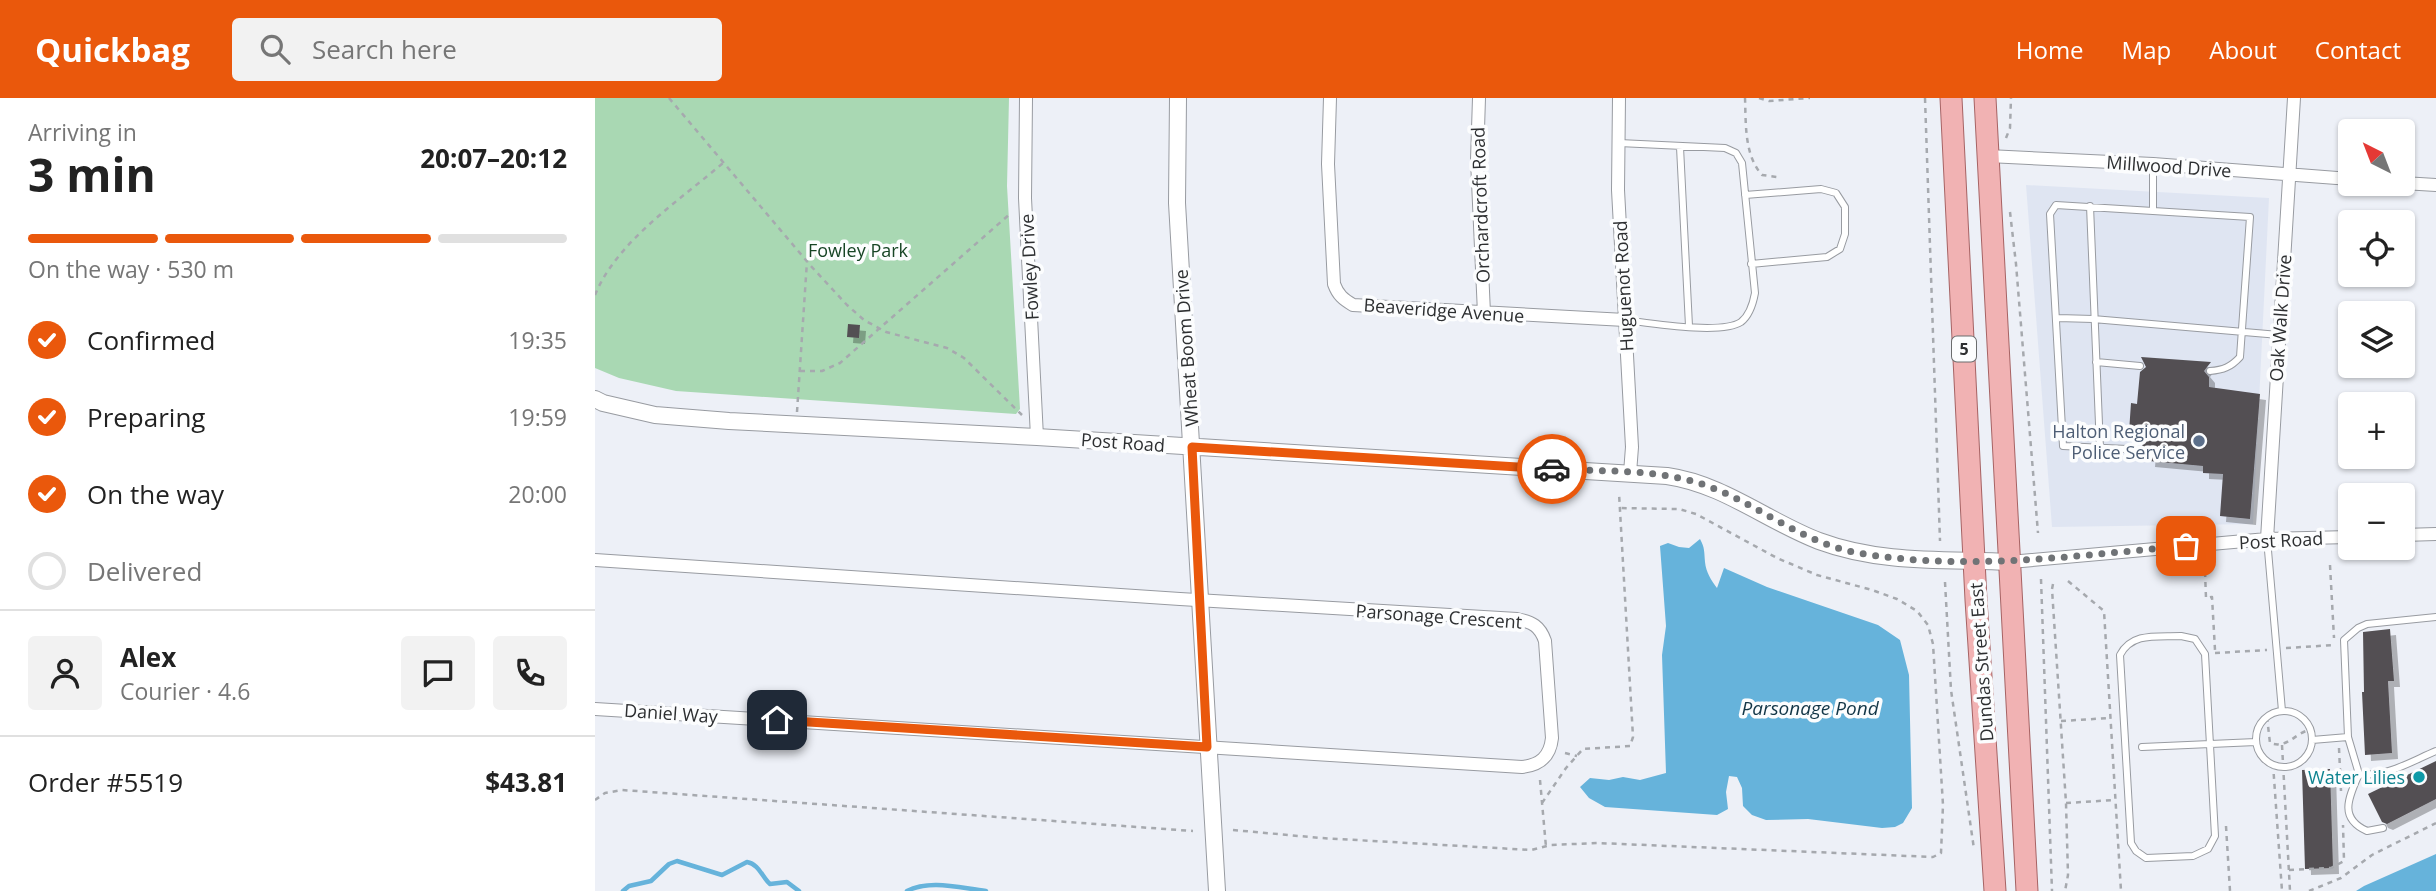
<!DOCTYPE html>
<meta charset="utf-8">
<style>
body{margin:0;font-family:"Open Sans",sans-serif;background:#f2f2f2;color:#222;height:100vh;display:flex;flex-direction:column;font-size:26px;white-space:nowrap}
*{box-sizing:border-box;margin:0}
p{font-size:23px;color:#767676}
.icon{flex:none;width:38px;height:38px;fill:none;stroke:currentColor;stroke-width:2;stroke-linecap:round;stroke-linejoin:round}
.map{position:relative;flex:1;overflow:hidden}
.side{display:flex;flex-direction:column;background:#fff;width:595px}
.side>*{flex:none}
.needle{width:46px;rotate:318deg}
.tools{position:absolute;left:1743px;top:21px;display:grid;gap:14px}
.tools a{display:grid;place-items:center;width:77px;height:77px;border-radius:7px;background:#fff;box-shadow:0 2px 5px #0004;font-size:35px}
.pin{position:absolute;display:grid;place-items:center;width:60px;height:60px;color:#fff;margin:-30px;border-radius:14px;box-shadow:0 4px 10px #0006}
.courier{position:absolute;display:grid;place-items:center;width:70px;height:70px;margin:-35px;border:5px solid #ea580c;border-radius:50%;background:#fff;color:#222;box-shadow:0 2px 9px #0007}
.head em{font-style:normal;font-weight:700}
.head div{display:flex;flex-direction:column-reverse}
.head{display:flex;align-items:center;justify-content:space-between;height:119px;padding:0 28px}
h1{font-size:46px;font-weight:700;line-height:52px}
.bar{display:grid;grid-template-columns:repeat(4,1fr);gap:10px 7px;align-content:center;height:84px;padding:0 28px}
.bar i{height:9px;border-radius:5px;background:#e0e0e0}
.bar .active{background:#ea580c}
.bar p{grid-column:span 4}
.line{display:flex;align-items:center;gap:18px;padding:0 28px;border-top:2px solid #e0e0e0}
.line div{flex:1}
.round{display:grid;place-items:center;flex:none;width:74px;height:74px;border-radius:7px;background:#f2f2f2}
ol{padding:0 28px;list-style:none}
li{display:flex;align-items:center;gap:21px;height:77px}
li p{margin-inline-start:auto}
li .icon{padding:7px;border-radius:50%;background:#ea580c;color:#fff;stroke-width:4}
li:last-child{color:#767676}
li i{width:38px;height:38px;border:4px solid #e0e0e0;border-radius:50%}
header{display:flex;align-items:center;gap:42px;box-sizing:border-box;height:98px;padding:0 35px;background:#ea580c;color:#fff}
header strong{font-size:33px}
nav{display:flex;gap:38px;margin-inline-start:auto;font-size:24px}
.search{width:490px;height:63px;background:#f2f2f2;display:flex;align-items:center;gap:18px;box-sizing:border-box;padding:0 24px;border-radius:7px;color:#767676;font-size:26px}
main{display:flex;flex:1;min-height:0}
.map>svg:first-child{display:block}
.built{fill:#dfe5f2}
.green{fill:#a9d8b3}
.water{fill:#66b3db}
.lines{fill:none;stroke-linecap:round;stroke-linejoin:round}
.stream{stroke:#66b3db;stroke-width:4.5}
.building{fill:#534f53;filter:url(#shadow)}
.service-casing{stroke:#989ba1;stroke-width:8}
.minor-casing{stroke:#989ba1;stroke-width:14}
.tertiary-casing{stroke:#989ba1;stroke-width:18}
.primary-casing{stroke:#a66364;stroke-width:23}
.path{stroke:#a6a9ae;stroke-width:2.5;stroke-dasharray:5 5;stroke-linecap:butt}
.service{stroke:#fff;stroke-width:6}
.minor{stroke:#fff;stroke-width:12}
.tertiary{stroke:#fff;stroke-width:16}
.primary{stroke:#f1b2b3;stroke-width:21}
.done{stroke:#707376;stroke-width:7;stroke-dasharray:0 12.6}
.route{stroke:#ea580c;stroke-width:9}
.service-dot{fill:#5c6f8a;stroke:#fcfdfe;stroke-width:2.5}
.culture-dot{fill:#0f9aa8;stroke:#fcfdfe;stroke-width:2.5}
.labels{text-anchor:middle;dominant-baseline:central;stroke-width:7;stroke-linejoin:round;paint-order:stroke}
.shield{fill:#fcfdfe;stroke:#6b6d6e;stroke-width:2}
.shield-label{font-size:16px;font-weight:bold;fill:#2d2f31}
.street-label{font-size:18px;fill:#2d2f31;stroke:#fcfdfe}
.park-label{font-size:18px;fill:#174525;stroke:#fcfdfe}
.service-label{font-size:18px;fill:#4e5e75;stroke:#fcfdfe;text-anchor:end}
.culture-label{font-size:18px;fill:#0d838f;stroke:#fcfdfe;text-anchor:end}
.water-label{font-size:19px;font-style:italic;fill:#133647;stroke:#fcfdfe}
</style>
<header>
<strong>Quickbag</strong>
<div class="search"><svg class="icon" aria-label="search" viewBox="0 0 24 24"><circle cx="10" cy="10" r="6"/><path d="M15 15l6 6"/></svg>Search here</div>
<nav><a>Home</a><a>Map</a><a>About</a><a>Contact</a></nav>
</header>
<main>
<section class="side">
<div class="head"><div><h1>3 min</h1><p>Arriving in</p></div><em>20:07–20:12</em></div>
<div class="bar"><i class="active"></i><i class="active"></i><i class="active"></i><i></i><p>On the way · 530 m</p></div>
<ol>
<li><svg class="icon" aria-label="check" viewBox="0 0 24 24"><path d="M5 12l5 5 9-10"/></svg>Confirmed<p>19:35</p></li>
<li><svg class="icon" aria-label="check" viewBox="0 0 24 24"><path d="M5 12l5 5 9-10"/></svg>Preparing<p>19:59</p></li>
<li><svg class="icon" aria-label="check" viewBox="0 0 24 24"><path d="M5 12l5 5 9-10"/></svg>On the way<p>20:00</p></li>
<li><i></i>Delivered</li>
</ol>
<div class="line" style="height:126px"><a class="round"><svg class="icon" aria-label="person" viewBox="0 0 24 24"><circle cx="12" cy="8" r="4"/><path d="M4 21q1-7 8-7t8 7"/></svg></a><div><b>Alex</b><p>Courier · 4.6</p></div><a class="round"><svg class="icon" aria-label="chat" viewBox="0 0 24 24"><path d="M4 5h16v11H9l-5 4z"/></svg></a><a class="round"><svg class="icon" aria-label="phone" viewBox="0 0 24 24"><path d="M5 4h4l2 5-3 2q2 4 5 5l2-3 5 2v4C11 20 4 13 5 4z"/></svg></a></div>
<div class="line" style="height:91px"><div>Order #5519</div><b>$43.81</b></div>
</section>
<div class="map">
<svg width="1841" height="793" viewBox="0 0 1841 793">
<defs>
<filter id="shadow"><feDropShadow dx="6" dy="6" stdDeviation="0" flood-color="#0004"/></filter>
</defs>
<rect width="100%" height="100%" fill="#edf0f7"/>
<path class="built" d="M1431,87L1674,100L1658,426L1457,429Z"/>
<path class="green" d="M0,0H414L412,88L425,311L421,316L81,293L24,280L0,270Z"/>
<path class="water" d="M1105,441C1110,450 1109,454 1110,464C1111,474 1116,482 1122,490L1129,470L1172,489L1283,527L1305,542L1314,577L1317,710L1308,725L1300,729L1287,730L1213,721L1171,722L1157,717L1148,708L1147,690L1142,679L1134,678L1131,694L1133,711L1122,717L1010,709L994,700L985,689L995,680L1014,682L1028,679L1045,682L1071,675L1067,557L1071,528L1065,448L1073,445L1084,449L1094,450Z
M1841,756V793H1761L1769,788Z"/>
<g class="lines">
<path class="stream" d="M28,793L34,788L56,783L74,766L82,763L127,777L152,764C164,766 167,779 175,786L192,784L204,793
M312,793C335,781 365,790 391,793"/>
</g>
<path class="building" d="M253,226L265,227L264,240L252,239Z
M1546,259L1616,264L1609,273L1614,279V289L1665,296L1655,421L1625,418L1628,376L1608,375V368L1554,363L1555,352L1547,351L1548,335L1534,334L1536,305L1542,306L1545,274L1551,269Z
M1795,531L1799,583H1793L1797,655L1770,657L1767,594H1769L1768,534Z
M1841,663V701L1792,726L1787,724L1773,696Z
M1735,671L1738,770L1710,771L1707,672Z"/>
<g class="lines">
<defs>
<path id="service" d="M1024,45L1130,50L1141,55L1147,65L1160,195C1158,206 1155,217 1146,224C1126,237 1055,225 1030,222
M1085,49L1094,228
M1558,66V112
M1150,97L1226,91L1241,95L1250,109V136L1245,151L1232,159L1156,166
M1495,108L1505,350
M1463,220L1498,221L1684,237
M1501,264L1545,268
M1532,351L1468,348L1455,116L1461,107L1655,119L1645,259C1636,269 1628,272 1615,273
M1672,441L1687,613
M1841,519L1772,526L1763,530L1749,542L1753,639L1764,676C1790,680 1817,663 1841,653
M1586,538L1600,541L1610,556L1620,738L1613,751L1598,758L1551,760L1541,753L1536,745L1525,557C1537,534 1562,539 1586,538Z
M1661 641a28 28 0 1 1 56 0a28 28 0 1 1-56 0Z
M1717,642L1753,639
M1547,649L1661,644
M1764,676C1754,699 1743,720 1772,733L1788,730"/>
<path id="minor" d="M431,0L430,100L442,339
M735,0L733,66L739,186C743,197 748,201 758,207L1030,222
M884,0L882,62L889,215
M1024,0L1023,92L1037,349L1035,375
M1393,58L1558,66L1755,81
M1808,85L1841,87
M1808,437L1841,436
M1672,441L1699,0
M0,462L585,501L922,521C937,524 945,528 950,543L957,640C955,659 945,667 927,669L0,611
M1415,464L1672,441L1755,439"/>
<path id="tertiary" d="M583,0L582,105L622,793
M0,301L8,305L60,317L134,323L442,339L1072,378C1128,386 1172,423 1224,443C1286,466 1350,461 1415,464"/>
<path id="primary" d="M1356,0L1381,502L1400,793
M1390,0L1432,793"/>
</defs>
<use href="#service" class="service-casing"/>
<use href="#minor" class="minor-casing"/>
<use href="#tertiary" class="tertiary-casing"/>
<use href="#primary" class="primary-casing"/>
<path class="path" d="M74,0L215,167L252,207L269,222L291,234L352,250L369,260L427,317
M1150,0C1151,25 1149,57 1167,77L1182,79
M1164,0L1174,3L1215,0
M1330,0L1345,443
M1411,40L1415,30L1416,0
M1415,114L1421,166L1443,435
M0,197C22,143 84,103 128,65
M205,273H227L245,265L416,115
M202,314L212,163
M1735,467L1739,540
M1610,474L1611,500L1617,499L1620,552
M1446,481L1457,793
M1473,483L1509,513L1526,793
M1350,484L1356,592L1379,751
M1458,486L1457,491L1471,705L1473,777L1470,793
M1691,550L1740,547
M1620,555L1672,552
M1672,619L1675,645C1692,651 1699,636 1714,632
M1466,623L1515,620
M1687,647L1695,793
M1744,650L1746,693
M970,655L982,658
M1678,666L1687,793
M945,682L951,749
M0,702L10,695L27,692L598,733
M947,705L971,670L988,651L1035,648L1038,639L1024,395
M1471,705L1520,702
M1631,728L1635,793
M638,732L726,740L936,752L956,747L1002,745L1338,759L1346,755L1348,707L1338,546L1333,527L1322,513L1302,501L1277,492L1222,477L1182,460L1101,416L1084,411L1024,410
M1694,772L1736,770L1749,763L1748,727
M1714,793L1746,780L1777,757L1841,725"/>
<use href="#service" class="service"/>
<use href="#minor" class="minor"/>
<use href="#tertiary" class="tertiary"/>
<use href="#primary" class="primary"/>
</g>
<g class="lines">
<path class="done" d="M957,371C1009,374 1066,370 1115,389C1166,408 1209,446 1264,455C1372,474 1483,457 1591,448"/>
<path class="route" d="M182,622L612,649L597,349L957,371"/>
</g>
<circle class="service-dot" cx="1604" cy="343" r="7"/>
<circle class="culture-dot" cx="1824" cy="679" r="7"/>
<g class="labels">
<rect class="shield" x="1357" y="238.5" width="24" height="25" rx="5"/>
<g class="shield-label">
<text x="1369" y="251">5</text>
</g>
<g class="street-label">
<text transform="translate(1574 68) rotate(4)">Millwood Drive</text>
<text transform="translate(885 107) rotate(-92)">Orchardcroft Road</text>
<text transform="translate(434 169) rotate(-93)">Fowley Drive</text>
<text transform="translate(1028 188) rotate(-93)">Huguenot Road</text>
<text transform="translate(849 212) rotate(4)">Beaveridge Avenue</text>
<text transform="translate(1685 220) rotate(-86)">Oak Walk Drive</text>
<text transform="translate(591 250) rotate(-94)">Wheat Boom Drive</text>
<text transform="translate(528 344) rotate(4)">Post Road</text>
<text transform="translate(1686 442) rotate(-3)">Post Road</text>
<text transform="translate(844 518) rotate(4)">Parsonage Crescent</text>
<text transform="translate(1386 564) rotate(-94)">Dundas Street East</text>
<text transform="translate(76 615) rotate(4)">Daniel Way</text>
</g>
<g class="park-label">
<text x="263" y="152">Fowley Park</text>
</g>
<g class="service-label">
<text x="1590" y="333">Halton Regional<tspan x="1590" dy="21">Police Service</tspan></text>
</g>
<g class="culture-label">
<text x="1810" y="679">Water Lilies</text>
</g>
<g class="water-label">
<text x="1215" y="610">Parsonage Pond</text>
</g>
</g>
</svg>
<div class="tools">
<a><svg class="needle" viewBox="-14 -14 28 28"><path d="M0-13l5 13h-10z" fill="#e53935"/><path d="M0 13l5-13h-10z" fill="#767676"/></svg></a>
<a><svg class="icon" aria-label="locate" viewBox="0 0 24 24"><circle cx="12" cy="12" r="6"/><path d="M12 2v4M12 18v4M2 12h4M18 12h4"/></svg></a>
<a><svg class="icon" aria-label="layers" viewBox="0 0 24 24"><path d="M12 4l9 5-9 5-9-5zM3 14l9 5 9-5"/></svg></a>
<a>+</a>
<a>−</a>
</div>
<div class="pin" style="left:1591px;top:448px;background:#ea580c"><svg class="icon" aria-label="bag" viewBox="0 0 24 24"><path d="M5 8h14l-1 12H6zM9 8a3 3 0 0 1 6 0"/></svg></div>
<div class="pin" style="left:182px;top:622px;background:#1f2937"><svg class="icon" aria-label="home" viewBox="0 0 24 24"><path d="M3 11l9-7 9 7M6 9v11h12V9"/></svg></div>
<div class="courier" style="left:957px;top:371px"><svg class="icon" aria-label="car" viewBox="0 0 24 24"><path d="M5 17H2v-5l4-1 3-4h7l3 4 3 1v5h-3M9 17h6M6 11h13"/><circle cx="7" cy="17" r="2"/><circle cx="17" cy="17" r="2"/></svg></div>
</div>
</main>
